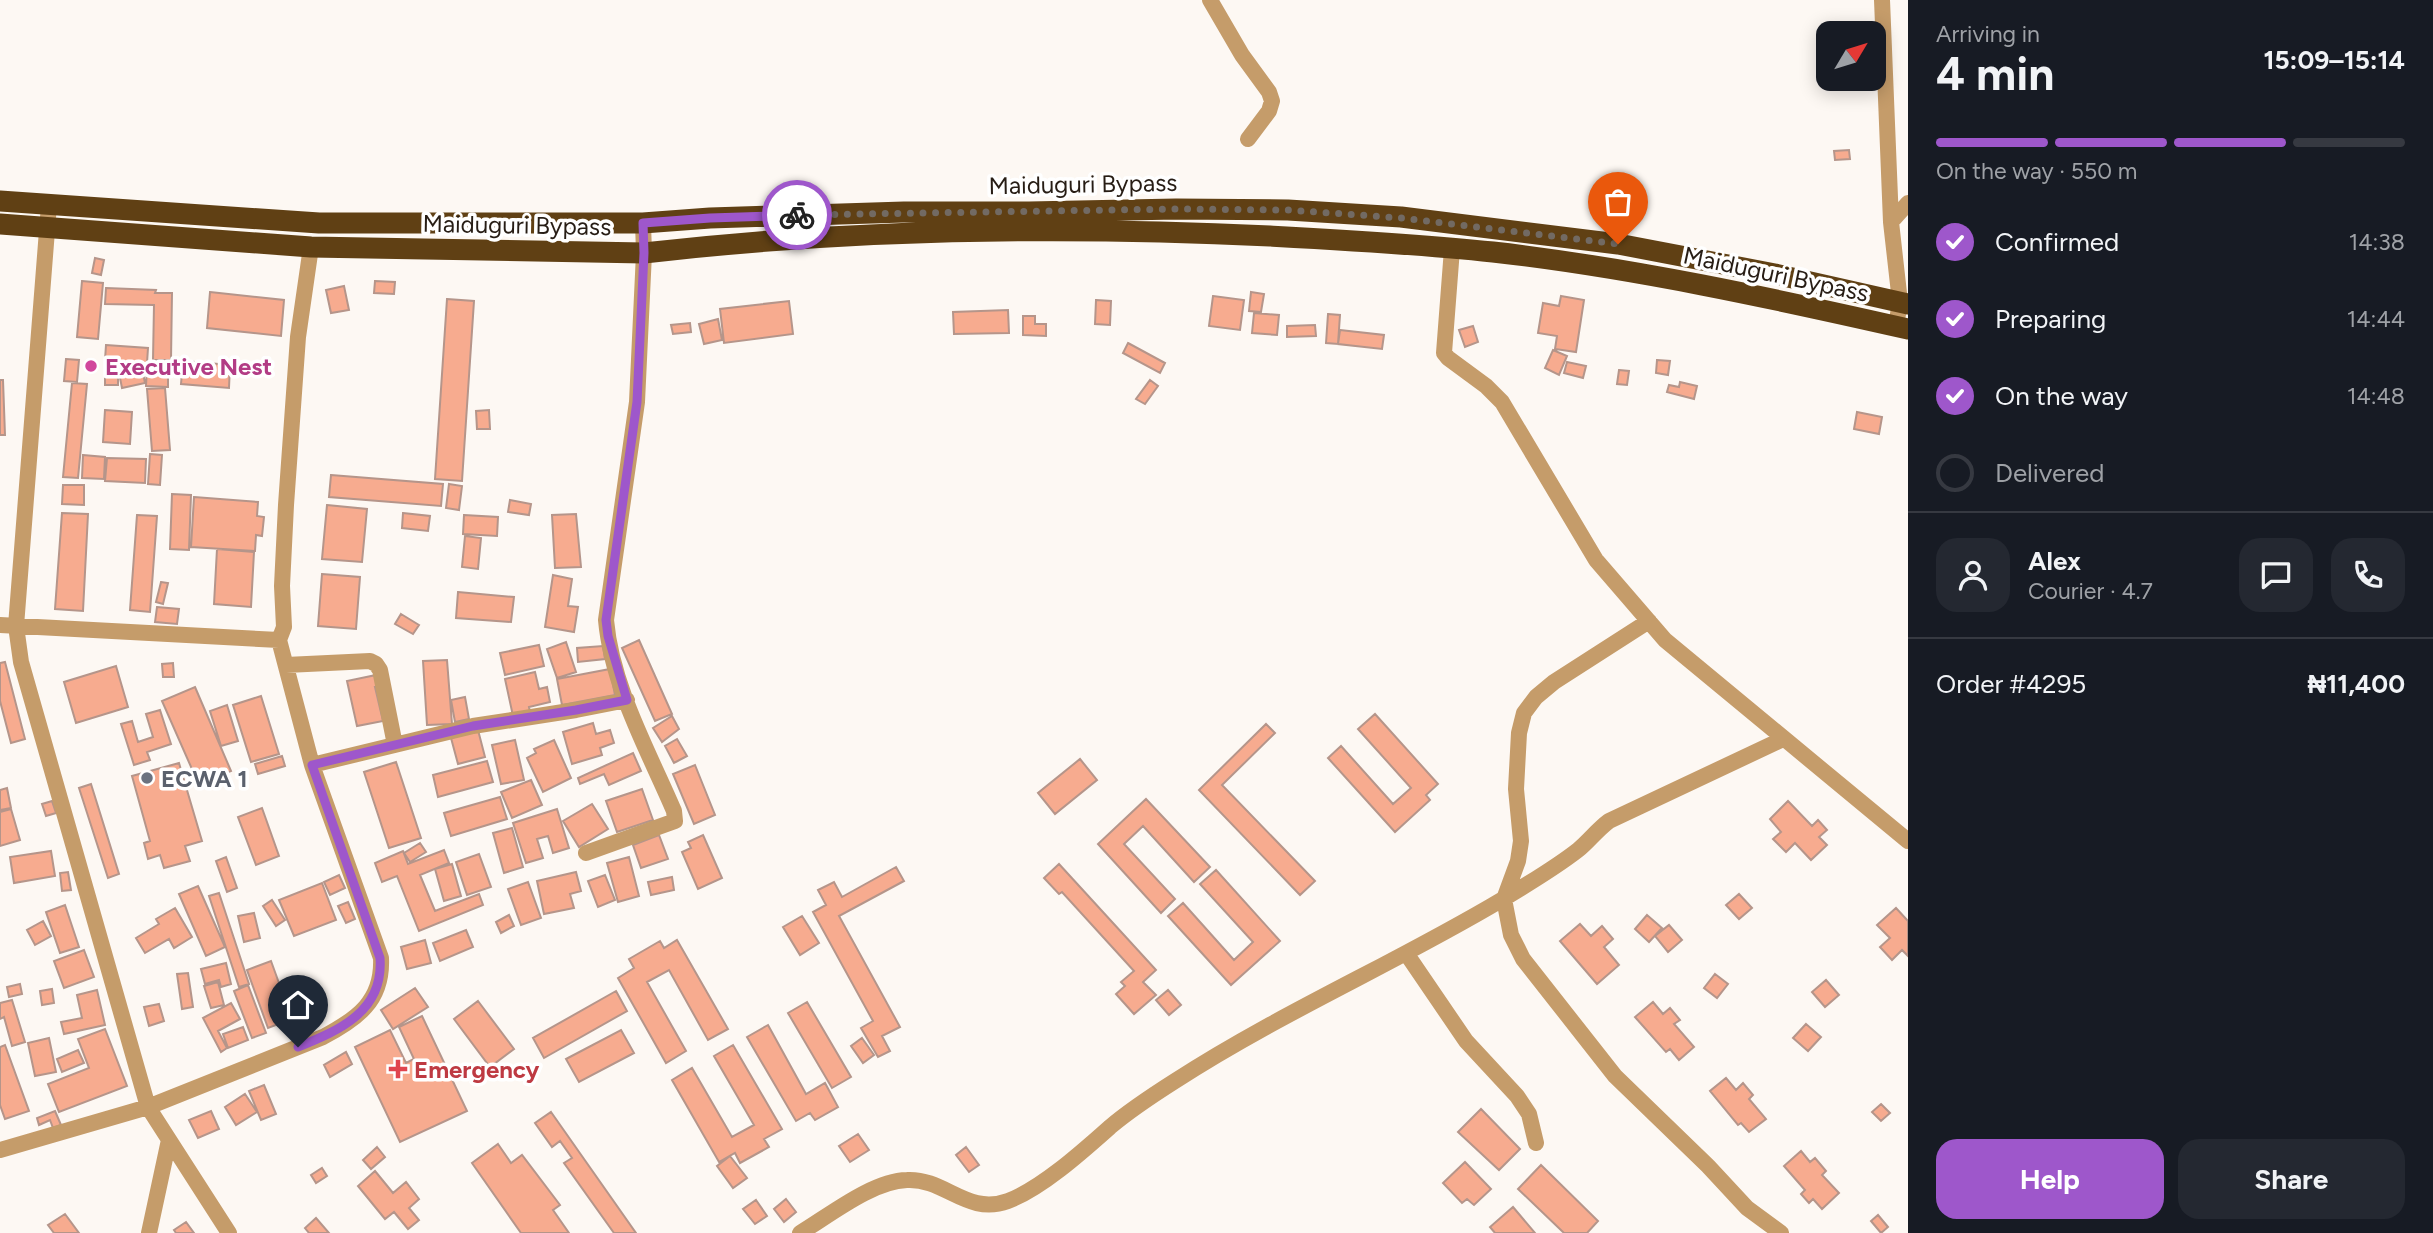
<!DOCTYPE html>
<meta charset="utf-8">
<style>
body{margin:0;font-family:Figtree,sans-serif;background:#242831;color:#f1f3f6;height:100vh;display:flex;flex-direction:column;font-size:26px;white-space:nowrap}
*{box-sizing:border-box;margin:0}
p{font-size:23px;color:#9ea1a6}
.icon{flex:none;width:38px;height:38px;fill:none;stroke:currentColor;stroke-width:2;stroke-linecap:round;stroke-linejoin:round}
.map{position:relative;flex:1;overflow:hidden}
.details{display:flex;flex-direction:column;background:#171b24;width:525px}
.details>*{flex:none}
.needle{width:46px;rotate:52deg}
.controls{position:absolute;left:1816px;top:21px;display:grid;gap:14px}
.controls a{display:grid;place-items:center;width:70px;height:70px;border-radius:14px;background:#171b24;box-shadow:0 4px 18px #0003;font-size:35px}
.pin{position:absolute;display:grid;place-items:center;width:60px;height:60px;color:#fff;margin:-72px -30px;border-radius:50% 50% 50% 0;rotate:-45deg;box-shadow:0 0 7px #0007}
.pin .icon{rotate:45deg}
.courier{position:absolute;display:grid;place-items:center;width:70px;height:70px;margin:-35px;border:5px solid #9e57cb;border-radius:50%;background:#fff;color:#222;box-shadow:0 2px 9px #0007}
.headline em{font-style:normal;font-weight:700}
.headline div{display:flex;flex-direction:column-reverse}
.headline{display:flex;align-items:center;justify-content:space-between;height:119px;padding:0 28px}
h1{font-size:46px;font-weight:700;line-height:52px}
.bar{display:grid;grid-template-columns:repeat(4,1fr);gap:10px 7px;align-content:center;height:84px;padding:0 28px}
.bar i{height:9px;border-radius:5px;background:#363941}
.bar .on{background:#9e57cb}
.bar p{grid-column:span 4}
.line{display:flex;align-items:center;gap:18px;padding:0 28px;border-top:2px solid #363941}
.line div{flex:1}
.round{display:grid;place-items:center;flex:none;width:74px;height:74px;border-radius:21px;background:#242831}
ol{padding:0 28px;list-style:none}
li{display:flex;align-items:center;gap:21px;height:77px}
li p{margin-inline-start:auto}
li .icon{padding:7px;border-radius:50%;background:#9e57cb;color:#fff;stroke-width:4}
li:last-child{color:#9ea1a6}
li i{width:38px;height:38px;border:4px solid #363941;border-radius:50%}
.action{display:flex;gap:14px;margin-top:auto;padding:14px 28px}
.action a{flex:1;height:80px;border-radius:21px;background:#9e57cb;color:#fff;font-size:28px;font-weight:700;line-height:80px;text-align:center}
.action a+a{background:#242831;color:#f1f3f6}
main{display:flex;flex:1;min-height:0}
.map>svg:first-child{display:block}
.building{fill:#f7ab8f;stroke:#b5958a;stroke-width:2}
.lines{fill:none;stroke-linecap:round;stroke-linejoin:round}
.street{stroke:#c59c6a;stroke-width:16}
.highway{stroke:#604014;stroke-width:21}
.done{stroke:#726a63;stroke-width:7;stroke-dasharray:0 12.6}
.route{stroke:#9e57cb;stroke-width:9}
.hotel-dot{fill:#d1479c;stroke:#fff;stroke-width:2.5}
.worship-dot{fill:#6b7280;stroke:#fff;stroke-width:2.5}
.health-dot{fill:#e0444e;stroke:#fff;stroke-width:2.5}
.labels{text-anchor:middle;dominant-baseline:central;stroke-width:7;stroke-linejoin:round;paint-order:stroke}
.street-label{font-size:24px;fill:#271d15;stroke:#fff}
.hotel-label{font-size:24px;font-weight:bold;fill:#b23c85;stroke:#fff;text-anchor:start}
.worship-label{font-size:24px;font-weight:bold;fill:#5b616d;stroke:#fff;text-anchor:start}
.health-label{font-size:24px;font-weight:bold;fill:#be3a42;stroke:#fff;text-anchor:start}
</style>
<main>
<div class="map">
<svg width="1908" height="1233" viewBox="0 0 1908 1233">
<rect width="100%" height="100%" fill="#fdf8f3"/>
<path class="building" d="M1849,150L1850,159L1835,160L1834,151Z
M95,258L104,260L101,275L92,273Z
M82,281L103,283L98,339L77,337Z
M375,281L395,282L394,294L374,293Z
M344,286L349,310L331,313L326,290Z
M106,288L156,290L155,293H172L171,360H153L154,305L105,304Z
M210,292L284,300L281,336L207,328Z
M1251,292L1264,294L1261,312L1249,311Z
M1213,296L1244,300L1240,330L1209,326Z
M1561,296L1584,300L1576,352L1555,349L1557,336L1538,333L1543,303L1559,306Z
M447,299L474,301L462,481L435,479Z
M1096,300L1111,301L1110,325L1095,324Z
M789,301L793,334L724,343L720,309Z
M1008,310L1009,333L954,334L953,312Z
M1254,313L1279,315L1277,335L1252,333Z
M1328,314L1340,315L1338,344L1326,343Z
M1023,316H1035V324H1046V336L1023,335Z
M718,319L722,340L704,344L699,324Z
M690,323L691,332L673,334L671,325Z
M1315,325L1316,336L1287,337V326Z
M1473,326L1478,342L1465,347L1459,330Z
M1340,330L1384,335L1382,349L1338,344Z
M1128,343L1165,363L1160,373L1123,353Z
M106,345L148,348L147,363L105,360Z
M1553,350L1567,356L1559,375L1545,368Z
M66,359L79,360L77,382L64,381Z
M1657,360L1670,361L1668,375L1656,373Z
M183,361L230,365L229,388L181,384Z
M1567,362L1586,366L1583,378L1564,373Z
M141,363L145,383L122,388L118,368Z
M105,365H118V385H105Z
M147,366L168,367V387L146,386Z
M1619,370L1629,371L1627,385L1617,384Z
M0,380H3L5,435H0Z
M1150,380L1158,386L1145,404L1136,399Z
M1680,382L1697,386L1694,399L1667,392L1669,385L1679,387Z
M72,383L87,384L78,478L63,477Z
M165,388L170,450L152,451L147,389Z
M105,410L132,412L130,444L103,442Z
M489,410L490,429H477L476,411Z
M1857,412L1882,417L1879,434L1854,429Z
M150,454L162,455L160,485L148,484Z
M83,455L105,457L104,479L82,478Z
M107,458L146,459L145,483L105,481Z
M331,475L443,484L441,506L329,497Z
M449,484L462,486L459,510L446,508Z
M63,485H84V505L62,504Z
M172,494L191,495L189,550L170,549Z
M194,497L258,502L257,516L264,517L262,536L256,535L255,551L191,547Z
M510,500L531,504L529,515L508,512Z
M327,505L367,509L362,562L322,559Z
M62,513L88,514L83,611L55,609Z
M403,513L430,516L428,531L402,528Z
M576,514L581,567L555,568L552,515Z
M137,515L157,516L150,612L130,610Z
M464,515L498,517L497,536L463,534Z
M465,536L481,538L478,569L462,567Z
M217,549L254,552L251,607L214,604Z
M322,574L360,577L356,629L318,626Z
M553,575L572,579L568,606L578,607L574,632L545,627Z
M161,582L168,583L163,604L156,602Z
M458,592L514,597L511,622L456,618Z
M157,607L179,609L177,624L155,622Z
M401,614L419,625L413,634L395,624Z
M639,640L672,714L655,721L622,648Z
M566,642L576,672L557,678L547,649Z
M539,645L544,666L505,675L500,653Z
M603,646L605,659L578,662L577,648Z
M447,660L452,724L427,725L423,661Z
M5,662L25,739L11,743L0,701V663Z
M173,663L174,677H163L162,664Z
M116,666L128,707L76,723L64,682Z
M610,669L615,695L562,705L557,679Z
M535,672L539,689L547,687L550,702L529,707L530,712L513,716L505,679Z
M376,675L378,687H375L383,721L357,726L347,681Z
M195,687L231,771L199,785L162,701Z
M261,696L279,754L251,762L233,705Z
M465,697L469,719L455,722L451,700Z
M227,705L238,741L221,746L210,711Z
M160,710L171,744L147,752L150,760L134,765L121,724L132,721L138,742L153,737L146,714Z
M1375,714L1438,784L1426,795L1430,800L1395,832L1328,758L1341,746L1393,804L1411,788L1358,729Z
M672,716L679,729L662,742L653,728Z
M593,723L596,734L610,730L614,743L600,748L602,755L572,764L563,732Z
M1266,724L1275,733L1222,785L1315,881L1300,895L1199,790Z
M478,730L485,757L458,764L451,738Z
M677,739L687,756L674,763L665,746Z
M515,740L524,780L501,784L492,745Z
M554,740L571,778L543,792L527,758L536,753L534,749Z
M633,753L641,771L609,785L604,774L580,784L578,778Z
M282,756L285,766L258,774L255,764Z
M1080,759L1097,780L1055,814L1038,793Z
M487,761L493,782L438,797L433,775Z
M396,762L421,838L389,848L364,772Z
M179,763L202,841L185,846L190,861L164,868L160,855L148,859L144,843L150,841L132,776Z
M695,765L715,815L694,824L673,774Z
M531,780L542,805L512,818L501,792Z
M91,784L119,874L108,878L79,788Z
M7,788L11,808L0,810V790Z
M642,789L653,820L617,832L606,801Z
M500,797L507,819L451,836L444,813Z
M1146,799L1210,867L1194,882L1143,826L1124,844L1175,899L1161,913L1098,844Z
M52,801L56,813L46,816L42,804Z
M1788,801L1812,826L1818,820L1827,830L1819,837L1827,845L1811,860L1795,843L1786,852L1773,839L1781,832L1770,819Z
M592,804L608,829L579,847L563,821Z
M262,808L279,856L256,865L238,817Z
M11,809L20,840L0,846V812Z
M557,809L569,848L553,853L548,836L537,839L543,858L526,863L513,823Z
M512,828L523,867L504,873L493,833Z
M659,835L668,859L641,868L633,845Z
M703,835L722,878L698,889L682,852L691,848L688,842Z
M420,843L426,852L410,862L404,853Z
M444,850L449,863L420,875L435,911L479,894L483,905L419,931L397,876L382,882L375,863L403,851L408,864Z
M51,851L55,876L14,883L10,857Z
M479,854L491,887L467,895L456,862Z
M226,857L237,888L227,892L216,861Z
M629,857L639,896L618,902L607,863Z
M452,864L461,896L444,901L435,869Z
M1059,864L1156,970L1143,982L1156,995L1134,1014L1116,994L1125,986L1121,982L1134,971L1062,892L1059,894L1044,878Z
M896,867L904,881L839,916L900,1027L882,1036L890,1051L878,1057L861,1028L873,1021L813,912L826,905L818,890L834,882L842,897Z
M1216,870L1280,941L1231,985L1168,916L1183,903L1234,960L1253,942L1200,884Z
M68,872L71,890L62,891L60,873Z
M576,872L581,891L570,894L574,908L544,914L537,881Z
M339,875L345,888L330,895L324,882Z
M605,875L615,900L598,907L588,881Z
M672,877L674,890L651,895L648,882Z
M528,882L541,918L521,925L508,889Z
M322,883L336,920L294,936L279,900Z
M198,886L225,947L206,956L179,894Z
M219,893L249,984L239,987L209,896Z
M1739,894L1752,908L1739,919L1726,905Z
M272,900L285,920L276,926L263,906Z
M348,902L355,919L346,923L338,906Z
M65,905L79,947L60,953L46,912Z
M175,908L192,937L174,948L169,939L145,953L136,938L159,924L156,919Z
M1896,908L1908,921V956L1902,950L1892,960L1880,947L1890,938L1877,925Z
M254,913L260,938L244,942L238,916Z
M509,915L514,926L501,933L496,922Z
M1647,915L1662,928L1649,942L1635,929Z
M802,916L819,943L800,955L783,927Z
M43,921L51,936L35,945L27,930Z
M1580,924L1591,936L1602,926L1613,939L1604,947L1619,965L1597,984L1560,941Z
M1669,925L1682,940L1668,952L1655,936Z
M466,930L473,947L440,961L433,943Z
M425,940L431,963L407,969L401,947Z
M677,940L728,1029L708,1040L669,970L647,982L686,1051L666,1063L618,978L634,968L629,959L660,941L664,948Z
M84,950L94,977L64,988L54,961Z
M271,961L292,1019L268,1028L247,970Z
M226,963L231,984L221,987L219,980L205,984L201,969Z
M188,973L193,1007L182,1009L177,974Z
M1715,974L1728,984L1717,998L1704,988Z
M1826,980L1839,995L1825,1007L1812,992Z
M218,982L224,1005L211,1008L204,986Z
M20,984L22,994L9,997L7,987Z
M248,985L266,1033L252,1038L234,991Z
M415,988L428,1007L393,1029L381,1010Z
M52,989L54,1003L42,1005L40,991Z
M97,990L105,1025L64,1034L61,1022L82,1018L77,995Z
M1168,990L1181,1005L1169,1015L1156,1000Z
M616,991L627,1011L544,1058L533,1038Z
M12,1000L25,1042L12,1046L4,1017L0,1019V1003Z
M478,1001L514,1049L490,1067L454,1019Z
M807,1002L851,1077L832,1088L788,1013Z
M1653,1002L1663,1014L1670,1008L1680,1020L1674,1024L1694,1047L1679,1060L1670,1049L1666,1052L1635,1017Z
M231,1003L240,1019L218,1031L227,1048L221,1052L203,1018Z
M159,1004L164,1021L149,1026L144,1007Z
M422,1016L467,1111L400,1142L355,1047L390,1030L406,1063L414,1059L399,1027Z
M1806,1024L1821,1037L1808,1051L1793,1038Z
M768,1025L806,1094L825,1083L838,1107L815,1120L810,1113L796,1121L747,1037Z
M243,1027L248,1040L228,1048L223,1034Z
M105,1029L127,1086L59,1112L48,1084L89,1068L78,1039Z
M621,1030L634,1053L579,1082L566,1059Z
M49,1038L56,1072L35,1076L28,1043Z
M862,1038L874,1055L863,1063L851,1046Z
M5,1045L29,1111L5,1119L0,1105V1047Z
M733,1045L782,1129L764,1139L769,1147L740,1163L735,1153L719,1162L672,1080L692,1068L732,1137L754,1125L714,1056Z
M78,1050L84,1063L62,1072L57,1059Z
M346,1052L352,1064L330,1077L324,1065Z
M1726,1078L1736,1090L1743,1083L1753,1095L1749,1099L1766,1119L1749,1132L1741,1123L1738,1125L1710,1091Z
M264,1085L276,1114L261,1120L249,1091Z
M245,1094L257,1112L236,1125L225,1107Z
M1881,1104L1890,1113L1881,1121L1872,1112Z
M1481,1109L1520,1149L1499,1170L1458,1132Z
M55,1111L61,1125L53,1128L50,1120L39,1125L37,1118Z
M211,1111L219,1129L198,1138L189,1120Z
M551,1112L636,1233H614L564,1163L572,1158L560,1141L552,1147L535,1123Z
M858,1134L869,1150L850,1162L839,1146Z
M498,1144L511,1163L522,1155L560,1205L553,1210L569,1233H521L472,1163Z
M377,1147L385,1157L371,1169L363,1160Z
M966,1147L979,1165L969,1172L956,1155Z
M1801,1151L1810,1162L1815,1158L1826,1171L1822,1175L1839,1193L1822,1209L1813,1199L1809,1203L1801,1194L1805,1190L1784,1166Z
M730,1156L747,1178L733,1188L717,1166Z
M1465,1162L1491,1189L1474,1205L1467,1199L1462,1203L1443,1183Z
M1541,1165L1598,1221L1587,1233H1564L1518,1189Z
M322,1168L327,1176L316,1183L311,1175Z
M375,1171L393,1193L406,1182L419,1199L409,1208L419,1220L408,1229L394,1212L385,1219L358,1186Z
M786,1199L796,1212L784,1222L774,1209Z
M756,1200L767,1216L755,1224L743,1209Z
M1513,1207L1535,1233H1495L1490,1227Z
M65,1214L79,1233H54L48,1225Z
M1878,1215L1888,1227L1881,1233L1871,1221Z
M316,1218L329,1233H309L305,1228Z
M186,1222L194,1233H176L174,1230Z"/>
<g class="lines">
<path class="street" d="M1210,0L1242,55L1269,92L1272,101L1269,111L1248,139
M1882,0L1891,222L1900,302L1896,326
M49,205L16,626L21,662L148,1107L229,1233
M1891,222L1908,203
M1452,249L1444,353L1448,358L1486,386L1502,402L1596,560L1665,640L1908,841
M1649,621L1554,682L1536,697L1524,713L1519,733L1516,789L1521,841L1518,861L1504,899L1511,935L1523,959L1615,1076L1708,1166L1747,1208L1781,1233
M0,625L279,640
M286,665L370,661L376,664L380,670L395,745
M312,765L473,726L576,710L627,700
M586,853L675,821L674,811C648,750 612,687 606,620L637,402L644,253L643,223
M1406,953L1466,1041L1517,1096L1529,1114L1536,1143
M0,1150L148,1107L323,1037C357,1019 383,1001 381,958L312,765L279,640L284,627L282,586L286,505L298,337L311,247
M149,1233L169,1140
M800,1233C830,1215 872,1181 907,1180C945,1178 967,1216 1008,1201C1042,1188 1083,1151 1110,1127C1130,1110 1153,1095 1175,1081C1280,1013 1396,963 1503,899C1528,884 1555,868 1578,850C1589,841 1597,830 1609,821L1783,739"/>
<path class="highway" d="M0,201L319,223H643L710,218L904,212H1029L1176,209L1288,210L1401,217L1618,244L1775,274L1908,304
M0,224L311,247L644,253C851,229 1062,226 1270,236C1344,240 1419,244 1493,252C1633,268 1771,298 1908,329"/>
</g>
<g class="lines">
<path class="done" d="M797,215L1176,209L1288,210L1401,218L1618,244"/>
<path class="route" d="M298,1047C340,1030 384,1011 380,958L312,765L473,726L576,710L627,700L608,636L606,620L637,402L644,253L643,223L710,218L797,215"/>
</g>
<circle class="hotel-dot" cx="91" cy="366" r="7"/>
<circle class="worship-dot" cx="147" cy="778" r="7"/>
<path class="health-dot" d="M394.5 1058.5h7v7h7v7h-7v7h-7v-7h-7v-7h7z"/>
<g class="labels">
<g class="street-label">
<text transform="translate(1083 184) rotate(-1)">Maiduguri Bypass</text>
<text transform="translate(517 225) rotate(1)">Maiduguri Bypass</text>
<text transform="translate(1776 274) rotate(12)">Maiduguri Bypass</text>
</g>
<g class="hotel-label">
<text x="105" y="366">Executive Nest</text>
</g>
<g class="worship-label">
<text x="161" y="778">ECWA 1</text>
</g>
<g class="health-label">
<text x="414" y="1069">Emergency</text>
</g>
</g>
</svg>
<div class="controls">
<a><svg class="needle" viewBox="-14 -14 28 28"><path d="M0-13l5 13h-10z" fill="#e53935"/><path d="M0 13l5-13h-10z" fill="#9ea1a6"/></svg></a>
</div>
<div class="pin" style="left:1618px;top:244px;background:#ea580c"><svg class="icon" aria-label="bag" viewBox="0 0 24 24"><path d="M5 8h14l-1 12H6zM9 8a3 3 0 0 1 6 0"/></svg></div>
<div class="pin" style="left:298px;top:1047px;background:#1f2937"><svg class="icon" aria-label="home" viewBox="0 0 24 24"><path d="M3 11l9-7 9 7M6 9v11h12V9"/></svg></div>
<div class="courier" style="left:797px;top:215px"><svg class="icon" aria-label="bike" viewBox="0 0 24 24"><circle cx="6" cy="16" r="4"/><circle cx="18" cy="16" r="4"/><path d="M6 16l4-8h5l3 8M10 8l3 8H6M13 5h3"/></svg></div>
</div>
<section class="details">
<div class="headline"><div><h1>4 min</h1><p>Arriving in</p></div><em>15:09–15:14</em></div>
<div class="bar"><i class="on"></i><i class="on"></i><i class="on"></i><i></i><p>On the way · 550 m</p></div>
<ol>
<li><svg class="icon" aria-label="check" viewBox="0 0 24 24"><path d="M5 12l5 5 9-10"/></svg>Confirmed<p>14:38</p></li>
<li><svg class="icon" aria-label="check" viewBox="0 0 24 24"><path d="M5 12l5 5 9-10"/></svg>Preparing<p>14:44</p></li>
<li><svg class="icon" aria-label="check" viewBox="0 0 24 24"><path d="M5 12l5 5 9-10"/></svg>On the way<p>14:48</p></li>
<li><i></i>Delivered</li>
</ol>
<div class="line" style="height:126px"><a class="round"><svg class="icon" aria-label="person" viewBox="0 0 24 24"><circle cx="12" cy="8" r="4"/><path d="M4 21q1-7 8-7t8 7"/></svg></a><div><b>Alex</b><p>Courier · 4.7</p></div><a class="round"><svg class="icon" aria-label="chat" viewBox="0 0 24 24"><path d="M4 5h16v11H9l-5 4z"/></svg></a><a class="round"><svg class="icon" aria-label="phone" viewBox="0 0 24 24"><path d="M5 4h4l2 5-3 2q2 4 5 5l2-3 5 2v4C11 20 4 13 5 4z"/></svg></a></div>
<div class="line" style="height:91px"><div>Order #4295</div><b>₦11,400</b></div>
<div class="action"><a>Help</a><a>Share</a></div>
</section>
</main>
